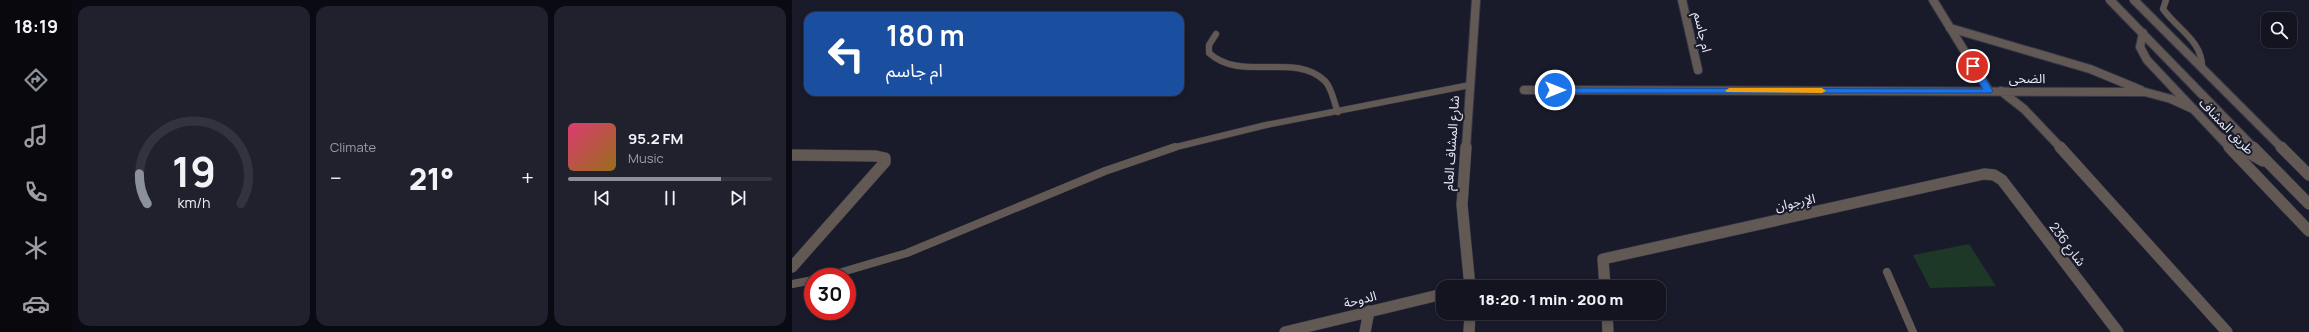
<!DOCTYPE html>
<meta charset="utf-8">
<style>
body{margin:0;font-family:Manrope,"Noto Sans Arabic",sans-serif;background:#20212d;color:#f1f3f6;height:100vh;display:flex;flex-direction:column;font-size:15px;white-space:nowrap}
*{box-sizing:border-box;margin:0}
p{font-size:13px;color:#9d9ea5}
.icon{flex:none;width:22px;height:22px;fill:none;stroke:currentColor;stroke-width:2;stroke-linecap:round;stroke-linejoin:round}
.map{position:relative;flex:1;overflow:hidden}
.details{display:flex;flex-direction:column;gap:6px;padding:6px;background:#0a0b12;width:720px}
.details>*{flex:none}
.hud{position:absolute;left:12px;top:12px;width:380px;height:84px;border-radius:12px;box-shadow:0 2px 6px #0003,0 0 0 1px #32333e;background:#1a4fa0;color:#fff;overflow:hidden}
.controls{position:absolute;left:1469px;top:12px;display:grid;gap:8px}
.controls a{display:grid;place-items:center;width:36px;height:36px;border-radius:8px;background:#131420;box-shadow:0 2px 6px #0003,0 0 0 1px #32333e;font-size:20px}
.speed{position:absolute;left:12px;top:268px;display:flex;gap:8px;font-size:20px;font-weight:700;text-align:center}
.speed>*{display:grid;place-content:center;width:52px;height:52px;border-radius:50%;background:#131420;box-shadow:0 2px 6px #0003,0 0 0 1px #32333e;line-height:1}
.speed .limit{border:6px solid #d22;background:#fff;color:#111}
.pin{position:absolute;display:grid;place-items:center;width:34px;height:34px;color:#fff;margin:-17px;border:2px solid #fff;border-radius:50%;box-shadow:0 1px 4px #0007}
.me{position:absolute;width:44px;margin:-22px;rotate:90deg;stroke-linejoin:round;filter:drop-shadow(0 0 3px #0008)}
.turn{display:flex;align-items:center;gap:14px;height:84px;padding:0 16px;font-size:18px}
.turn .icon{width:52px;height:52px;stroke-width:2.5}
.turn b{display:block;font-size:28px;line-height:34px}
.big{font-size:30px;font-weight:800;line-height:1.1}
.details .tile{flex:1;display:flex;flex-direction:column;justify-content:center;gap:6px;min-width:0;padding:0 14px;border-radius:12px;background:#20212d}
.details .dial{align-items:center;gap:0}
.dial svg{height:104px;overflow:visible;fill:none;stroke:#32333e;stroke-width:7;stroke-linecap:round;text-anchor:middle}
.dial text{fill:#f1f3f6;stroke:none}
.song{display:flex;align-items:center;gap:12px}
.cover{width:48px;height:48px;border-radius:6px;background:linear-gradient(135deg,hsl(340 70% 55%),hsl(40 70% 35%))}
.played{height:4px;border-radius:2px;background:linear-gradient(90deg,#8c9099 75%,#32333e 75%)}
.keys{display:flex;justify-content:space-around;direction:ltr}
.heat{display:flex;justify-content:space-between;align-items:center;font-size:22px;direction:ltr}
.details .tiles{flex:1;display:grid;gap:6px;grid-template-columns:repeat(3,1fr)}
.trip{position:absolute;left:644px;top:280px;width:230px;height:40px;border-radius:12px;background:#131420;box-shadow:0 2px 6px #0003,0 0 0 1px #32333e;font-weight:800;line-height:40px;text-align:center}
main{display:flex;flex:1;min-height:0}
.tabs{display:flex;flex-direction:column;width:72px;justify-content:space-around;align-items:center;background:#08080d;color:#9d9ea5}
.tabs .icon{width:28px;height:28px}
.tabs .current{color:#8c9099}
.tabs b{font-size:18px;color:#f1f3f6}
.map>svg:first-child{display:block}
.green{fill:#1d3826}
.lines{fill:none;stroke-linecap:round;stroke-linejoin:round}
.service-far1-casing{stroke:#363847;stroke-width:7}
.service-casing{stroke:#363847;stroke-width:8}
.minor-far1-casing{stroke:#363847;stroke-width:10}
.minor-casing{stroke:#363847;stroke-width:12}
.tertiary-far1-casing{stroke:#363847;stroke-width:10}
.tertiary-casing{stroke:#363847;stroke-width:12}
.service-far1{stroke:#625955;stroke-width:6}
.service{stroke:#625955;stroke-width:8}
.minor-far1{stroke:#625955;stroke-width:8}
.minor{stroke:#625955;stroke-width:11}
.tertiary-far1{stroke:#625955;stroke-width:8}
.tertiary{stroke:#625955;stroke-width:11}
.route{fill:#1a73e8;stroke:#114b97}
.slow{fill:#f59e0b}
.labels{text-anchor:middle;stroke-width:4;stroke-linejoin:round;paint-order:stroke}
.street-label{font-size:13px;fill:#e7e9f4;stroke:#191b2b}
</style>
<main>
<nav class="tabs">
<b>18:19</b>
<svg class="icon current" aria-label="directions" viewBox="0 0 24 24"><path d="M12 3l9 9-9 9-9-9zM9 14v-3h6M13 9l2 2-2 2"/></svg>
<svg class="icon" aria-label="music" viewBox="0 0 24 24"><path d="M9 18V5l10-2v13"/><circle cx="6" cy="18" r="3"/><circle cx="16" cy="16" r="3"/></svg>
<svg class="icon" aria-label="phone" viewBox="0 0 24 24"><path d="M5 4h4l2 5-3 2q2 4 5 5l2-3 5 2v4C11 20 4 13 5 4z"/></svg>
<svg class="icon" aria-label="climate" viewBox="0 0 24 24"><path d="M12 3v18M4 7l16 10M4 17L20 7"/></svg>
<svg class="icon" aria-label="car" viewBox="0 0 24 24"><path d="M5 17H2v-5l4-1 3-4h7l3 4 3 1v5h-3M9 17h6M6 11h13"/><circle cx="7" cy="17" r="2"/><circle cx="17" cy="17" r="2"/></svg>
</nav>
<section class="details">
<div class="tiles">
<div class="tile dial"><svg viewBox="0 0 100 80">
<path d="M14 69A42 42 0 1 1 86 69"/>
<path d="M14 69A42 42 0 0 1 8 46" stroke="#8c9099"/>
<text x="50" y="56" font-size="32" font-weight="700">19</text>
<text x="50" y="72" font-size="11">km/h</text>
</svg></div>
<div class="tile"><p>Climate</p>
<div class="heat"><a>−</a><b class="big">21°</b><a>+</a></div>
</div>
<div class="tile">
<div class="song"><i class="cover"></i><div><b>95.2 FM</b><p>Music</p></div></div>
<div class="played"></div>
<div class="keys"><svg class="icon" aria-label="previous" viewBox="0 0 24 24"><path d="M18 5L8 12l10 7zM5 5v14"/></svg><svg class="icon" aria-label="pause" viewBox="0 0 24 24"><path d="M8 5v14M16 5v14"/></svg><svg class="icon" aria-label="next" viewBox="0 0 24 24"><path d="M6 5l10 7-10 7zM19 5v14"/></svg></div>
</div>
</div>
</section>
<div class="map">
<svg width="1517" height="332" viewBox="0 0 1517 332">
<rect width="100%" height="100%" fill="#191b2b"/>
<path class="green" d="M1177 244 1204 286 1138 288 1121 255Z"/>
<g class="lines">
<defs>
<path id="service-far1" d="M1374 0 1371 9C1385 29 1411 41 1410 68
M424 34 417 45V53C450 83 502 51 533 81 540 88 542 103 546 112
M380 148 474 125 678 85"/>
<path id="service" d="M1095 272 1121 332
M33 277 115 253 313 171 383 147
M0 284 21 280"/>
<path id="minor-far1" d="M890 0 906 70
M1141 0 1197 91
M1158 28 1298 69 1349 90
M1351 33 1348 47 1355 60 1438 148
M732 90 1353 92 1379 99 1401 109
M1209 91 1232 109 1269 148"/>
<path id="minor" d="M1268 147 1435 332
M1437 147 1517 231
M0 155 84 156 93 158V162L0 267
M813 287 811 259 1192 174 1202 175 1210 180 1326 332
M815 313 816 332
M493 332 651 294
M573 332 577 311"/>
<path id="tertiary-far1" d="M1318 0 1462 148
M1342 0 1490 148
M1427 136 1447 148
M674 148 684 0"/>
<path id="tertiary" d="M674 147 670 205 678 287
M1446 147 1471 161
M1461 147 1517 204
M1489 147 1517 175
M677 332 678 313"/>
</defs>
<use href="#service-far1" class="service-far1-casing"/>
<use href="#service" class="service-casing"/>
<use href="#minor-far1" class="minor-far1-casing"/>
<use href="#minor" class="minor-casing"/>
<use href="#tertiary-far1" class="tertiary-far1-casing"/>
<use href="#tertiary" class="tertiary-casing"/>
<use href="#service-far1" class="service-far1"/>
<use href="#service" class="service"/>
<use href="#minor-far1" class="minor-far1"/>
<use href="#minor" class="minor"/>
<use href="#tertiary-far1" class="tertiary-far1"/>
<use href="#tertiary" class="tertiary"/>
</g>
<path class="route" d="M1178 64H1184L1201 91 1199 93H763L759 90 763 88 1191 89 1177 66Z"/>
<path class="slow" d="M937 88H1030L1034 91 1030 93 935 92 933 91Z"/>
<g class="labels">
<g class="street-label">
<text transform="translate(911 32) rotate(77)" y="5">ام جاسم</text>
<text x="1235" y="83">الضحى</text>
<text transform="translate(1435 126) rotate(46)" y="5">طريق المشاف</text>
<text transform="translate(659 143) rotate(-86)" y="5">شارع المشاف العام</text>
<text transform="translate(1003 202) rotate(-12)" y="5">الإرجوان</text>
<text transform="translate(1276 244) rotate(53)" y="5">شارع 236</text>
<text transform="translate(568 299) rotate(-14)" y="5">الدوحة</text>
</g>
</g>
</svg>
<div class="controls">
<a><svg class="icon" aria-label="search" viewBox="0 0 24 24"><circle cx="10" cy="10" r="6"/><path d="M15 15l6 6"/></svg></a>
</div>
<div class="speed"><div class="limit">30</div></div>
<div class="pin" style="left:1181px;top:66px;background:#d93025"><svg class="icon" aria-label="arrive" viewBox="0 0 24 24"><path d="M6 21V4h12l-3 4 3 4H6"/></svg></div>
<svg class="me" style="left:763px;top:90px" viewBox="-20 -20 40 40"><circle r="17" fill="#1a73e8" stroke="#fff" stroke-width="3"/><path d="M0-11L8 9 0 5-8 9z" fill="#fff"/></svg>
<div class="trip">18:20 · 1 min · 200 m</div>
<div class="hud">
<div class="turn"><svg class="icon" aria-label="left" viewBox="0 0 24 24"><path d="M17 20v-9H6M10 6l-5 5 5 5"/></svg><div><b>180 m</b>ام جاسم</div></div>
</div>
</div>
</main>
